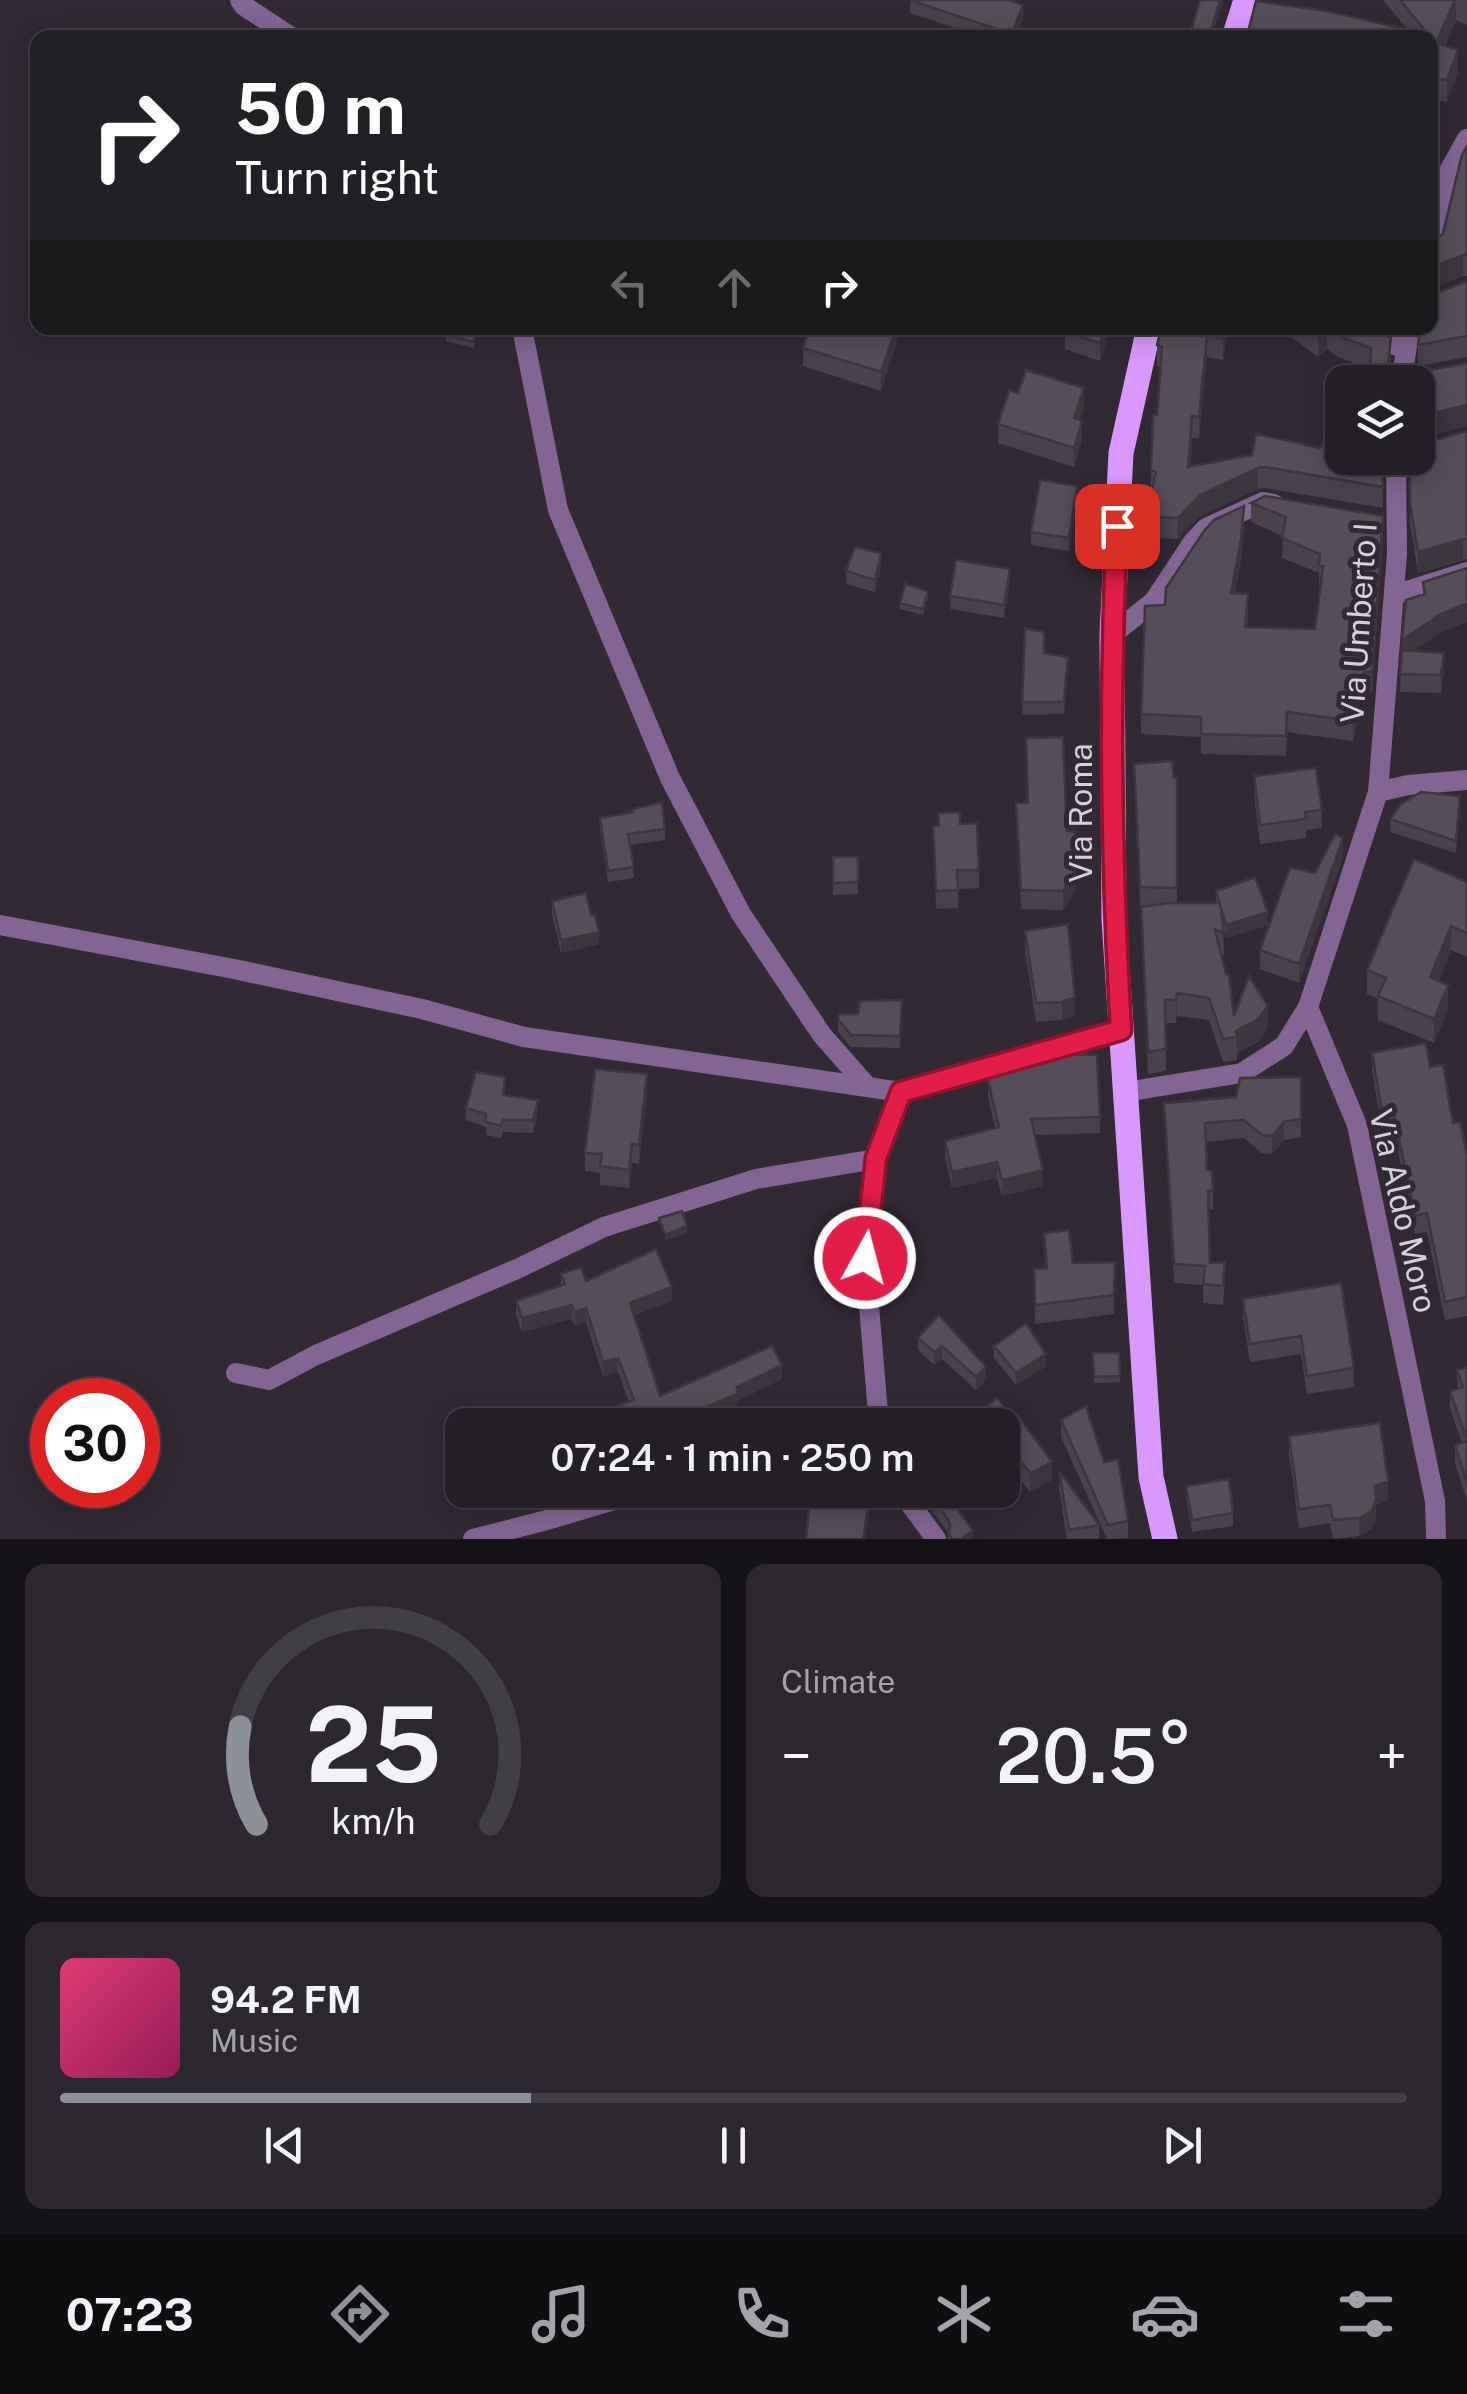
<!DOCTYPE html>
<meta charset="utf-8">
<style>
body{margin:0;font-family:"Public Sans",sans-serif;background:#2d2830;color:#f1f3f6;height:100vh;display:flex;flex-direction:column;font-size:38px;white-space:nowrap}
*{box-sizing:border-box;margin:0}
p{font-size:32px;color:#a3a3a8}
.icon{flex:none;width:55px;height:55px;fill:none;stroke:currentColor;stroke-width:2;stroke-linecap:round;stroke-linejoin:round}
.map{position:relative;height:1539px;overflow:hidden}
.sheet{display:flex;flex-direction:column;gap:25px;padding:25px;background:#141216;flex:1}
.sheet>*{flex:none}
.banner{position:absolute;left:30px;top:30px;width:1408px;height:305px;border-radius:20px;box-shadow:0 5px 25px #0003,0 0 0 2px #423e45;background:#202124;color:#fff;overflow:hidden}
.tools{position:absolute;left:1325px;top:365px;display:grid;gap:20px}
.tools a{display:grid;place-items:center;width:110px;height:110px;border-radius:20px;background:#252028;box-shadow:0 5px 25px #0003,0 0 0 2px #423e45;font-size:50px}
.speed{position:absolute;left:30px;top:1378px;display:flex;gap:20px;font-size:50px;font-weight:700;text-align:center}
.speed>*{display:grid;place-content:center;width:130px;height:130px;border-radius:50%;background:#252028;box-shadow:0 5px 25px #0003,0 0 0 2px #423e45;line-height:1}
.speed .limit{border:15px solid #d22;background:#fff;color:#111}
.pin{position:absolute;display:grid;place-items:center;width:85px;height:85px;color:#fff;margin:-42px;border-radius:20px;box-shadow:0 5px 15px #0006}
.me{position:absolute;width:110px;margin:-55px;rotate:7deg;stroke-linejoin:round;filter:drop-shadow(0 0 8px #0008)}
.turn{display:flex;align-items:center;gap:35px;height:210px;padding:0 40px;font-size:45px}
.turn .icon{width:130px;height:130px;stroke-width:2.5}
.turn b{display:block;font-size:70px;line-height:85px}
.lanes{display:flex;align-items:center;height:95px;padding:0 40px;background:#0003;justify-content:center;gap:50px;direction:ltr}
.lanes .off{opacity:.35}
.big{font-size:75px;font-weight:600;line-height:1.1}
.sheet .tile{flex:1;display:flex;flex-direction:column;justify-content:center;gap:15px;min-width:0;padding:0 35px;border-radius:20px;background:#2d2830}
.sheet .dial{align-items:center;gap:0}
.dial svg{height:260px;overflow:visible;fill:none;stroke:#423e45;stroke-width:7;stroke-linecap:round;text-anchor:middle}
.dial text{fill:#f1f3f6;stroke:none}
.song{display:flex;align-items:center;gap:30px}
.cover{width:120px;height:120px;border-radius:15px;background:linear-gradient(135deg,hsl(340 70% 55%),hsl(330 70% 35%))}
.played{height:10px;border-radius:5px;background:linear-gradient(90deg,#8c9099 35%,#423e45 35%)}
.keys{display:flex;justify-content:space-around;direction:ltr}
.heat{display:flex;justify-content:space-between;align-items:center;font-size:55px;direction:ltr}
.sheet .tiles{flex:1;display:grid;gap:25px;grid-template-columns:1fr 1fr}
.tile:last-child{grid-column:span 2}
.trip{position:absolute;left:445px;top:1408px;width:575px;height:100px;border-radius:20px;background:#252028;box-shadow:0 5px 25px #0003,0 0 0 2px #423e45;font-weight:600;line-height:100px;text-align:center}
.menu{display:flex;height:160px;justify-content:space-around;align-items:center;background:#0f0d10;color:#a3a3a8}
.menu .icon{width:70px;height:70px}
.menu .current{color:#8c9099}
.menu b{font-size:45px;color:#f1f3f6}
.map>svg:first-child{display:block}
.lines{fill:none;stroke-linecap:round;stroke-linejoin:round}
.street{stroke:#836494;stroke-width:20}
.primary{stroke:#da97fc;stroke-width:25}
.wall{fill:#49424d}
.shaded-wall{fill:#3c363e}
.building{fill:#554d59;stroke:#3c363e;stroke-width:2.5}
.route-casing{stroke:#92132f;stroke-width:25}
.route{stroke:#e11d48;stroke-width:18}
.labels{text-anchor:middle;stroke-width:10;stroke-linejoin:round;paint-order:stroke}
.street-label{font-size:32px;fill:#d5d1d8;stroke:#312a35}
</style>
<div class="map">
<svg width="1467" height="1539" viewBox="0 0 1467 1539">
<rect width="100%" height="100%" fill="#312a35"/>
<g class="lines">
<path class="street" d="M240 0 244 6 293 38
M1430 250 1449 171 1467 139
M522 328 558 510 670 778 741 914 822 1035 866 1085
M1346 328 1406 349
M1401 382 1410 328
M1396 458 1397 554 1378 792 1308 1007 1357 1125 1435 1501 1436 1539
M1394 595 1467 572
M1112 635 1154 601 1193 542 1206 528 1263 502 1274 504
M1378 792 1408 785 1467 780
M0 925 234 969 422 1009 524 1037 901 1092 1121 1029
M1125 1092 1242 1073 1284 1046 1308 1007
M236 1373 269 1380 316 1355 517 1269 604 1227 756 1179 876 1159
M879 1425 865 1258 876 1159 901 1092
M900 1490 936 1539
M473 1539 547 1520 648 1490"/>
<path class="primary" d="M1234 38 1246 0
M1149 328 1121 453 1112 635 1114 920 1151 1477 1165 1539"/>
</g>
<path class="wall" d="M910 0 1023 17 1016 38H985L910 13Z
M1383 0H1467V25L1456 20 1445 46 1458 72 1447 102 1437 100 1430 185V38H1247L1256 1 1407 29Z
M1467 146V276H1463L1430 289V242H1435L1443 233Z
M1467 281V357L1418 366V345L1435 294Z
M400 328H434L431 337Z
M447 328H476L474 348 446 341Z
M901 328 881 391 803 366V348Z
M1111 328 1100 361 1065 349V332Z
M1228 328 1223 360 1207 357 1199 438H1192L1190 467 1320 448 1382 458 1383 508 1265 488 1258 489 1200 516 1178 539 1150 538 1151 470 1161 367 1157 366V345Z
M1279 328H1363L1391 358 1390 368 1398 374H1410L1467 363V426L1418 438 1370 369 1338 357 1327 349 1318 357Z
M1018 393 1084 407 1080 420 1082 440 1074 467 998 443V424Z
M1467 431V559L1418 573 1410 524V458L1422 444Z
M1077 499 1069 551 1031 545V532Z
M1251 503 1383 536 1372 692 1364 691 1353 741 1287 732 1286 756 1201 754V737L1141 734V714L1165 605 1244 526 1241 560 1235 593 1248 614 1247 627 1315 629 1321 585H1319V573L1282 558 1283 536 1251 522Z
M881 566 875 592 846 584V571Z
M1467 568V622L1439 633 1413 651 1444 672 1441 693 1400 692 1402 650 1423 594V582Z
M1010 581 1004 618 950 609V596Z
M928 597 923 615 900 609V603Z
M1025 628 1044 653 1068 669 1064 714 1022 715Z
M1134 764 1177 778V903H1216V891L1268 925 1226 938 1223 925 1224 955H1221L1234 1016 1268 1028 1258 1042 1237 1053V1060L1223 1062 1209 1020 1177 1016 1176 1023H1165L1166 1071 1148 1074Z
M1254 776 1322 810V828L1306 830V838L1260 844 1254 795Z
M1016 803 1067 831 1076 889 1063 910 1021 909Z
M1460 808 1456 853 1390 832V819Z
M938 813 960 824 979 870V888L958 889V908L936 909 933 826H938Z
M600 818 665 829V840L630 845 634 878 608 882 600 829Z
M833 857H858V894L833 895Z
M1343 857 1299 983 1260 969V950L1315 873Z
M1467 882V957L1451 950 1439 981 1448 1009 1434 1043 1378 1020V999L1367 994V970Z
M552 901 591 915 599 944 561 953 552 913Z
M1025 931 1075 1016 1062 1020 1036 1022 1025 950Z
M902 1000 900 1048 851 1047 838 1032V1014H858Z
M1372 1053 1430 1067 1467 1156V1316L1445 1320 1427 1232 1415 1234 1393 1128 1382 1130 1372 1071Z
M1301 1077V1137L1284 1140 1272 1154 1262 1153 1244 1138 1206 1142 1207 1170 1213 1191V1209L1209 1210 1210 1263 1225 1280 1223 1305 1203 1303V1285L1174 1283 1164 1103 1236 1097Z
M988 1081 1100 1117V1133L1035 1135 1043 1186 1002 1196 997 1178 952 1188 945 1157V1141L995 1128 988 1097Z
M505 1090V1095L538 1112 533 1133 503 1132 501 1138 486 1135V1127L466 1120V1108Z
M647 1093 639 1164 632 1163 629 1188 600 1185V1173L585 1171V1153Z
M1044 1233 1073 1263 1115 1262 1114 1314 1035 1324 1034 1269 1045 1268Z
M561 1274 672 1301 634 1315 660 1396 782 1379 737 1401V1408L698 1425H615L613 1421V1407L629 1402 618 1372 603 1376 586 1322 575 1326 572 1319 522 1332 516 1315V1301L561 1285Z
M1243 1299 1354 1368V1387L1307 1394 1301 1354 1250 1362 1243 1318Z
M939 1315 986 1380 976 1390 942 1359 934 1365 918 1350V1338Z
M994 1346 1046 1366 1016 1385 994 1358Z
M1093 1353H1119L1120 1382 1094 1383Z
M1467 1367V1501L1455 1463V1445L1462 1443 1450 1409V1391L1458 1389 1457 1370Z
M997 1398 1052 1480 1030 1492 1013 1470 1002 1477V1425Z
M1061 1420 1128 1521V1538L1107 1539 1061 1437Z
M1289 1436 1388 1500 1376 1505V1517L1372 1529 1359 1536 1333 1539 1330 1523 1299 1528 1289 1454Z
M1059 1471 1099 1525V1539H1067L1059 1490Z
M1186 1486 1233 1513V1526L1192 1532 1186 1498Z
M930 1496 973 1539H948V1532L930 1508Z"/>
<path class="shaded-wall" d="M1220 0H1223L1212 38H1209Z
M1456 0V20L1436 64V43Z
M1023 5V17L1016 38H1012Z
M1458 50V72L1447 102V80Z
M1437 79V100L1430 185V164Z
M1463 255V276L1430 289V268Z
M896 328H901V330L881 391V372Z
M1105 328H1111L1100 361V343Z
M1225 328H1228L1223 360V339Z
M1327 328V349L1318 357V336Z
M1207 336V357L1199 438V417Z
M1084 388V407L1074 437V418Z
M1467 405V426L1418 438V417Z
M1192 416V438L1188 488V467Z
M1082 421V440L1074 467V448Z
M1258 468V489L1200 516 1178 539V518L1200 495Z
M1077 486V499L1069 551V538Z
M1244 506 1241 560 1231 613V593Z
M1383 516V536L1372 692V672Z
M1463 538V559L1418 573V552Z
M881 553V566L875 592V580Z
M1010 569V581L1004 618V605Z
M1467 603V622L1439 633 1402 659V640L1439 615Z
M1444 653V672L1441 693V675Z
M1364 672V691L1353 741V721Z
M1343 838V857L1299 983V964Z
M1076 870V889L1063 910V891Z
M1268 912V925L1226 938V925Z
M1451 926V950L1430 1002V977Z
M599 932V944L561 953V940Z
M1448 985V1009L1434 1043V1019Z
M1177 993V1016L1176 1023V1000Z
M1075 997V1016L1062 1020V1002Z
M1268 1006V1028L1258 1042 1237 1053 1236 1031Z
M647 1074V1093L639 1164V1145Z
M538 1100V1112L533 1133V1120Z
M1284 1122V1140L1272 1154V1136Z
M632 1144V1163L629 1188V1170Z
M997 1162V1178L952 1188V1172Z
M1043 1170V1186L1002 1196V1180Z
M687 1226V1233L665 1241V1235Z
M672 1287V1301L630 1317V1303Z
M572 1305V1319L522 1332V1318Z
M586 1308V1322L575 1326V1312Z
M942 1346V1359L934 1365V1352Z
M1046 1354V1366L1016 1385V1373Z
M618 1358V1372L603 1376V1362Z
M782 1365V1379L737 1401V1387Z
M986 1367V1380L976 1390V1377Z
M737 1394V1408L698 1425H665Z
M1013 1451V1470L1002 1477V1458Z
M1052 1462V1480L1030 1492V1473Z
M1388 1481V1500L1376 1505V1517L1372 1529 1359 1536V1518L1375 1486Z
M869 1502V1514L865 1539H863Z
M973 1530V1539H961Z"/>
<path class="building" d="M910 0H1009L1023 5 1012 34Z
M1200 0H1220L1209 38 1190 34Z
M1400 0H1455L1436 43 1458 50 1447 80 1437 79 1430 164V38H1251L1247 36 1256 1 1326 11 1428 34Z
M1467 146V255H1463L1430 268V242H1435L1443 233 1462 155Z
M1467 281V336L1418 345 1420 328H1430V294H1435Z
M447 328H475L474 342 446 335Z
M809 328H896L881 372 803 348Z
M1067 328H1105L1100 343 1065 332Z
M1161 328H1225L1223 339 1207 336 1199 417 1192 416 1188 467 1252 455 1256 434 1320 448 1325 436 1342 438V458H1382L1383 487 1265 467 1258 468 1200 495 1178 518 1150 517V499L1156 472 1151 470 1153 415H1157L1162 347 1157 345Z
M1307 328H1363L1391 337 1388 365 1392 371 1398 374H1410L1467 363V405L1418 417V382H1369L1371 348 1338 336 1327 328 1318 336Z
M1026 370 1084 388 1074 418 1082 421 1074 448 998 424 1009 390 1018 393Z
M1467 431V538L1418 552 1410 503V458H1418V443L1422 444Z
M1040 480 1077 486 1069 538 1031 532Z
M1265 496 1383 516 1372 672H1364L1353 721 1287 712 1286 736 1201 734V717L1141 714 1145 606 1165 605 1166 588 1204 531 1214 520 1244 506 1241 540 1231 593 1248 594 1245 627 1315 629 1323 566 1319 565 1320 554 1282 538 1286 517 1251 503Z
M855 547 881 553 875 580 846 571Z
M956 560 1010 569 1004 605 950 596Z
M1467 568V603L1439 615 1402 640 1406 600 1425 594 1423 582Z
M905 584 928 591 923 609 900 603Z
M1025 628 1044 632V653L1068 657 1064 702H1022Z
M1402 650 1444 653 1441 675 1400 674Z
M1063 737 1067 831 1076 832V870L1063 891 1021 890 1016 803H1028L1026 738Z
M1172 761 1174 778H1177V888L1140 887 1134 764Z
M1316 768 1322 810 1305 812 1306 819 1260 825 1254 776Z
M1421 792 1460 796 1456 841 1390 819 1400 805Z
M662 802 665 829 628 834 634 867 608 871 600 818 633 812V809Z
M960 812V824L977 823 979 870H957L958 890 936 891 933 826H939L938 813Z
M1335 834 1343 838 1299 964 1260 950 1290 867 1315 873Z
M833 857H858V882L833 883Z
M1414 859 1467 882V933L1451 926 1430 977 1448 985 1434 1019 1378 996 1386 978 1367 970Z
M1255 877 1268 912 1226 925 1216 891Z
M586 893 591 915 595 914 599 932 561 940 552 901Z
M1169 903H1220L1224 933 1215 930 1226 974 1229 975 1234 1016 1249 976 1268 1006 1258 1019 1236 1031 1237 1037 1223 1039 1209 998 1177 993 1176 1000H1165L1166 1049 1148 1052 1141 907Z
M1068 924 1075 997 1062 1002 1036 1003 1025 931Z
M902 1000 900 1036 851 1035 838 1019V1014H858L860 1001Z
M1426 1043 1430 1067 1443 1065 1453 1123 1460 1122 1467 1156V1297L1445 1302 1427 1213 1415 1216 1393 1109 1382 1111 1372 1053Z
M1065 1054 1097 1055 1100 1117 1031 1119 1043 1170 1002 1180 997 1162 952 1172 945 1141 999 1127 988 1081 992 1071 1049 1055 1056 1059Z
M595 1069 647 1074 639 1145 632 1144 629 1170 600 1166 602 1154 585 1153Z
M476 1072 505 1077 503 1095 538 1100 533 1120H503L501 1126 486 1122V1114L466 1108Z
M1301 1077V1119L1284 1122 1272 1136 1262 1135 1244 1120 1205 1123 1207 1170 1212 1171 1213 1191H1208L1210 1263 1225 1262 1223 1286 1203 1284 1205 1266 1174 1264 1164 1103 1236 1097 1240 1078Z
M682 1211 687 1226 665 1235 659 1218Z
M1069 1230 1073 1263 1115 1262 1114 1295 1035 1305 1034 1269 1047 1268 1044 1233Z
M656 1249 672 1287 630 1303 660 1396 772 1346 782 1365 737 1387V1394L665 1425H624L613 1407 634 1400 618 1358 603 1362 586 1308 575 1312 572 1305 522 1318 516 1301 565 1284 561 1274 581 1267 586 1281Z
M1341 1283 1354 1368 1307 1376 1301 1336 1250 1344 1243 1299Z
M939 1315 986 1367 976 1377 942 1346 934 1352 918 1338Z
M1026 1323 1046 1354 1016 1373 994 1346Z
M1093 1353H1119L1120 1376 1094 1377Z
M1467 1367V1440L1450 1391 1463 1387 1457 1370Z
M997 1398 1016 1420 1019 1417 1052 1462 1030 1473 1013 1451 1002 1458V1425H962Z
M1086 1406 1104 1462 1118 1459 1128 1521 1108 1525 1061 1420Z
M607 1412 608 1425H572Z
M1380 1423 1388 1481 1375 1486 1376 1498 1372 1511 1359 1518 1333 1520 1330 1505 1299 1509 1289 1436Z
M1467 1441V1483L1455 1445Z
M1059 1471 1099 1525 1069 1530Z
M1229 1479 1233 1513 1192 1520 1186 1486Z
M936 1490H943L973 1530 961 1539H952L948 1533 950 1526 948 1519 930 1496Z
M810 1496 869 1502 863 1539H806Z"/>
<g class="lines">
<defs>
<path id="route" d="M865 1258 876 1158 901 1092 1121 1030C1111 862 1109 693 1117 526"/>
</defs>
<use href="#route" class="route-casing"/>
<use href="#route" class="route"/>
</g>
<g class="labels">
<g class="street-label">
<text transform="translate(1359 623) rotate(-86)" y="11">Via Umberto I</text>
<text transform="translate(1081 813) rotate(-90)" y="11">Via Roma</text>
<text transform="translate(1403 1211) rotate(77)" y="11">Via Aldo Moro</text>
</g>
</g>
</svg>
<div class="tools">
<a><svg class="icon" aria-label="layers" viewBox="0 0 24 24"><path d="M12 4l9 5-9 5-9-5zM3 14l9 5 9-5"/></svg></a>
</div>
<div class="speed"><div class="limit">30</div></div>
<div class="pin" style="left:1117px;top:526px;background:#d93025"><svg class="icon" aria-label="arrive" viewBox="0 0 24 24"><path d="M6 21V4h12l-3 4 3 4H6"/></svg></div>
<svg class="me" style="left:865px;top:1258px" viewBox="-20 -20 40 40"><circle r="17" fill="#e11d48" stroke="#fff" stroke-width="3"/><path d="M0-11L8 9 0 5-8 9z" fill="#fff"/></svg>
<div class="trip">07:24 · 1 min · 250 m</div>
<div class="banner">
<div class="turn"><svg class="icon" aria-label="right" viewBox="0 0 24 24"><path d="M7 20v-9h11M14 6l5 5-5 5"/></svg><div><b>50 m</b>Turn right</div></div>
<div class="lanes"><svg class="icon off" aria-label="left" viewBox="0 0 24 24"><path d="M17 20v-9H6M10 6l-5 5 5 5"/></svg><svg class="icon off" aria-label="ahead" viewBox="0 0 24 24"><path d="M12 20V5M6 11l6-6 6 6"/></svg><svg class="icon" aria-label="right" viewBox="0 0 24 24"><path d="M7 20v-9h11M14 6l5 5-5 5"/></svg></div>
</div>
</div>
<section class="sheet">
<div class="tiles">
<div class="tile dial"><svg viewBox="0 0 100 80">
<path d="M14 69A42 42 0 1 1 86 69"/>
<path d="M14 69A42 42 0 0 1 9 39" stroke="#8c9099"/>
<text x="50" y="56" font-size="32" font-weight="700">25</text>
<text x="50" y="72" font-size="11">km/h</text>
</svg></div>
<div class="tile"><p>Climate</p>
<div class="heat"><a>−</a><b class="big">20.5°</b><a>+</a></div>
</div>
<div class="tile">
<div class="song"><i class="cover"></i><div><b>94.2 FM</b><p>Music</p></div></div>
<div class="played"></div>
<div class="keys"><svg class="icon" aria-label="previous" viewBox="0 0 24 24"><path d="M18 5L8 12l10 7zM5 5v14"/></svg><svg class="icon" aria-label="pause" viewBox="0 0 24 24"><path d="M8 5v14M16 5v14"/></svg><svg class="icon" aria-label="next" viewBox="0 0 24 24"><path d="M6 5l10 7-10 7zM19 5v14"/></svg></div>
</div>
</div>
</section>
<nav class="menu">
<b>07:23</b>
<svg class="icon current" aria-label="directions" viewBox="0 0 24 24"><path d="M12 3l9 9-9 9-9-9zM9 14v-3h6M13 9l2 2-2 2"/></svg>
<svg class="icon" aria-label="music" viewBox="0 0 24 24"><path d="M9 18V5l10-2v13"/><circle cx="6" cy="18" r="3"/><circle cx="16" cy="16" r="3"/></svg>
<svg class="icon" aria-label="phone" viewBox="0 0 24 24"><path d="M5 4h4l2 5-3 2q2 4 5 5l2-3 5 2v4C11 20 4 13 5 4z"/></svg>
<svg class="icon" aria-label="climate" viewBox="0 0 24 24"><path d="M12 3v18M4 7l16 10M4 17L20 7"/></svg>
<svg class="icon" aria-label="car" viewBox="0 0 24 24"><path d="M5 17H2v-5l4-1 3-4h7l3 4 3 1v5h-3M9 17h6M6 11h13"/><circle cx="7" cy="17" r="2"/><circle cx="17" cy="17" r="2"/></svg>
<svg class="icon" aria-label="filters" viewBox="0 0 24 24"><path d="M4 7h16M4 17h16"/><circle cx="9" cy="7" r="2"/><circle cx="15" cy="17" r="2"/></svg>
</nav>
